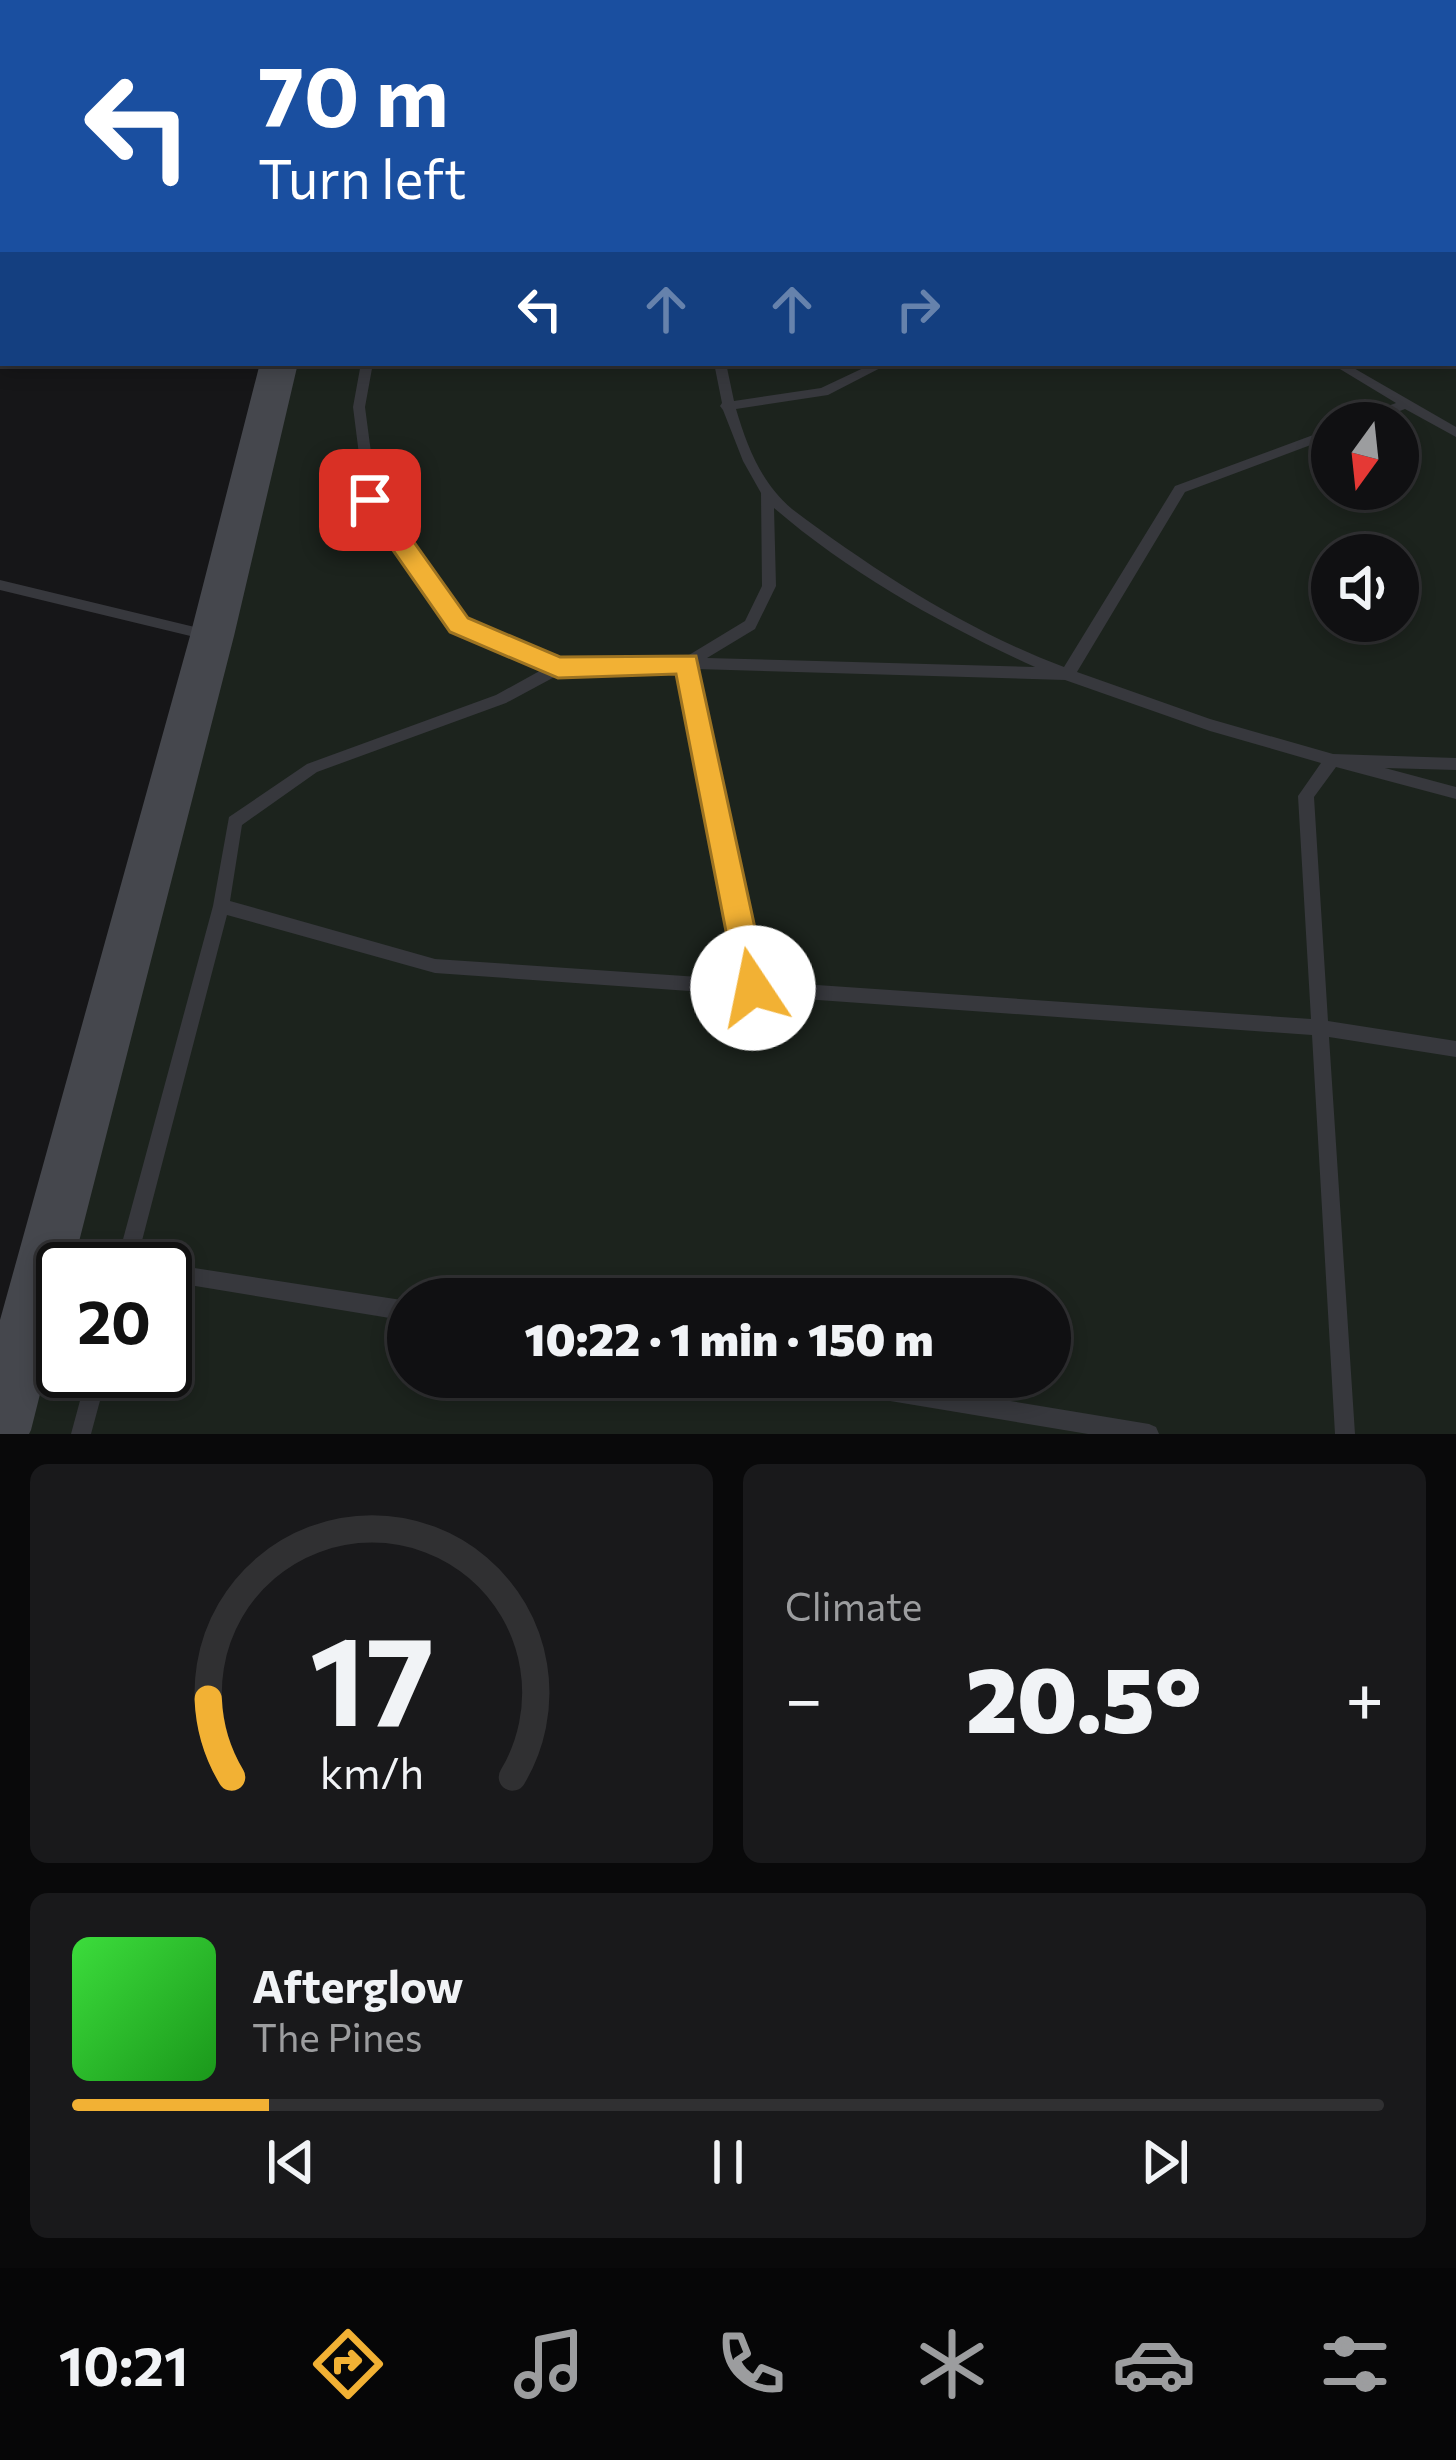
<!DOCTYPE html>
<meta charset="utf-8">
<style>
body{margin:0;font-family:Commissioner,sans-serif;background:#19191b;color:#f1f3f6;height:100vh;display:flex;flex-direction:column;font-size:45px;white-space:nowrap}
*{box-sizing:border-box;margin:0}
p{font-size:39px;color:#9c9d9f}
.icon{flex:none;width:66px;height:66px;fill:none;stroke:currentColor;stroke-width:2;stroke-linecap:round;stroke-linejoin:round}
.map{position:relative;height:1434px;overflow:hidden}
.side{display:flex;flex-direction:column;gap:30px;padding:30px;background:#09090a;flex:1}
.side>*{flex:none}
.top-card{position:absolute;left:0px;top:0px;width:1458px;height:366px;box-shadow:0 6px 18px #0003,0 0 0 3px #303032;background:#1a4fa0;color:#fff;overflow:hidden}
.needle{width:78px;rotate:195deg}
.tools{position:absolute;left:1311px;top:402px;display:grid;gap:24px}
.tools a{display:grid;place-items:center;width:108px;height:108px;border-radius:50%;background:#101012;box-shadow:0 6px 18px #0003,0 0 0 3px #303032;font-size:60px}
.speed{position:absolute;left:36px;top:1242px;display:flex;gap:24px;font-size:60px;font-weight:700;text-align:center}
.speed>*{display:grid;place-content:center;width:156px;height:156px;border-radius:50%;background:#101012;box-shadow:0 6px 18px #0003,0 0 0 3px #303032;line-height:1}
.speed .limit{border:6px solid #111;border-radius:18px;background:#fff;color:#111}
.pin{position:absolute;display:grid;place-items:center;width:102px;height:102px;color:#fff;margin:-51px;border-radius:24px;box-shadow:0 6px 18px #0006}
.me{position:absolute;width:132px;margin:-66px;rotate:349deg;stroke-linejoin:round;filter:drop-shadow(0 0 9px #0008)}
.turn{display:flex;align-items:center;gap:42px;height:252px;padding:0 60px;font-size:54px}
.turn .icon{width:156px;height:156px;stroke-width:2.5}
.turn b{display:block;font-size:84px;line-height:102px}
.lanes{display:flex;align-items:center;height:114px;padding:0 60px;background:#0003;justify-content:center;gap:60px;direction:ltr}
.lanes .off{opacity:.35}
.big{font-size:90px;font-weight:800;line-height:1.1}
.side .widget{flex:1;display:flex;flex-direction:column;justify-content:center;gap:18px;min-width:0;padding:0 42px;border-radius:18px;background:#19191b}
.side .dial{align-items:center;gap:0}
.dial svg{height:312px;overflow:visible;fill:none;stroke:#303032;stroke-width:7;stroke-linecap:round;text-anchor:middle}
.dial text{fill:#f1f3f6;stroke:none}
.song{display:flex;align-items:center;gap:36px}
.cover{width:144px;height:144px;border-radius:18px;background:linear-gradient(135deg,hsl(120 70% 55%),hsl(120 70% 35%))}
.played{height:12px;border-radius:6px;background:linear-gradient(90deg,#f2b134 15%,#303032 15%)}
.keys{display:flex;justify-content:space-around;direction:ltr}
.heat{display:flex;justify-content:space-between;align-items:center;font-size:66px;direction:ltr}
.side .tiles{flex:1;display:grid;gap:30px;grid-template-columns:1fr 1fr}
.widget:last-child{grid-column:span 2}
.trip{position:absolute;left:387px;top:1278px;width:684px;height:120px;border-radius:60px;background:#101012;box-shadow:0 6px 18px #0003,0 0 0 3px #303032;font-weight:800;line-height:120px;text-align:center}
.tab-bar{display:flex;height:192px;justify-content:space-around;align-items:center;background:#060607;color:#9c9d9f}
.tab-bar .icon{width:84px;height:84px}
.tab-bar .selected{color:#f2b134}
.tab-bar b{font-size:54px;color:#f1f3f6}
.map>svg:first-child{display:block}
.green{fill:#1c231d;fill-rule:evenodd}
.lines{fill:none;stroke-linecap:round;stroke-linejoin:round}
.service{fill:#37383d;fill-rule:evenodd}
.secondary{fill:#45474d;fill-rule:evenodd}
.route{fill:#f2b134;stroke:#9d7322;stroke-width:3}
</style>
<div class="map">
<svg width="1456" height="1434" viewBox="0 0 1456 1434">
<rect width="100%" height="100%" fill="#161618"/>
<path class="green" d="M0 0H1456V1434H0L279 363H1455V3H3L0 67ZM1332 423H1398V489H1332ZM1332 555H1398V621H1332ZM63 1269H165V1371H63ZM408 1299H1050V1377H408Z"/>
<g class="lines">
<path class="service" d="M399 0H410L407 3H396Z
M621 0H633L636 3H624Z
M810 0H831L836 3H805Z
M1090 0H1113L1107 3H1084Z
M1137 0H1147L1149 3H1139Z
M1450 0H1456V4Z
M1455 226H1456V232H1455Z
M1455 253H1456V261H1455Z
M361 363H373L365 407 377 498 464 621 559 662 684 658 745 621 762 586 761 493 743 461 723 410 720 406 722 403 714 363H726L734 401 821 388 874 363H890L828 395 736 409C747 446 761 483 792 509 876 572 966 630 1064 667L1175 486 1332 428V437L1185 492 1077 672 1210 719 1333 754 1456 758V770L1385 768 1456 787V799L1336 767 1314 797 1328 1021 1456 1041V1057L1329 1037 1355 1434H1335L1312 1035 435 973 227 915 138 1256 162 1263 408 1301V1321L165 1281V1269H115L213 906 229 817 307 764 496 695 545 668 454 629 365 502 353 407ZM774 508C852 575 943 625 1035 667L707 658 755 629 776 586ZM681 669 743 980 435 959 230 901 242 825 317 772 506 703 560 674ZM696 669 1065 680 1210 731 1321 763 1298 796 1311 1019 760 981Z
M1330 363H1345L1456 427V437L1405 409 1368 423H1350L1351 420 1396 403Z
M0 580 207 630 214 635 207 640 0 590Z
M88 1371H108L91 1434H71Z
M796 1377H866L1149 1424 1156 1427 1159 1434H1088L806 1387 799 1384Z"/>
<path class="secondary" d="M299 0H327V3H299Z
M260 363H298L234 636 72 1269H63V1303L31 1430 29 1434H0V1320L190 636Z"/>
</g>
<path class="route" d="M370 491 379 493 468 618 560 657 696 656 768 988 764 998 753 1002 742 998 737 988 676 674 558 678 450 632 358 500Z"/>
</svg>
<div class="tools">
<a><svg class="needle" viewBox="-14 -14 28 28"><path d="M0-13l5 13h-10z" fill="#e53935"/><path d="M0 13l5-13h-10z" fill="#9c9d9f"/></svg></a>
<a><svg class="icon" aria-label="sound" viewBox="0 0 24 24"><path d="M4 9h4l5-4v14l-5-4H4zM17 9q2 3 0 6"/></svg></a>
</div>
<div class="speed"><div class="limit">20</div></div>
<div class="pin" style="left:370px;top:500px;background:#d93025"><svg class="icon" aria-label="arrive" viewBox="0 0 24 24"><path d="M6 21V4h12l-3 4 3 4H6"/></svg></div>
<svg class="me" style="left:753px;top:988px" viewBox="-20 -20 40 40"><circle r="19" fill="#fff"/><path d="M0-13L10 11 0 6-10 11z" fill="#f2b134"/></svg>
<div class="trip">10:22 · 1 min · 150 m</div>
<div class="top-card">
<div class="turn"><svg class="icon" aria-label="left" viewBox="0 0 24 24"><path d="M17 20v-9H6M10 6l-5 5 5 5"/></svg><div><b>70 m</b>Turn left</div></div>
<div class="lanes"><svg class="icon" aria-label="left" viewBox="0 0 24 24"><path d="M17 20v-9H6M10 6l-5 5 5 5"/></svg><svg class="icon off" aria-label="ahead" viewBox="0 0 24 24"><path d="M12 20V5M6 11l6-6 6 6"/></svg><svg class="icon off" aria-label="ahead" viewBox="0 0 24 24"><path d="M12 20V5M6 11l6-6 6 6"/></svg><svg class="icon off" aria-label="right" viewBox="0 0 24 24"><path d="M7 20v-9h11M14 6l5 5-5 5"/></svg></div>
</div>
</div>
<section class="side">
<div class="tiles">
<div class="widget dial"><svg viewBox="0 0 100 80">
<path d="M14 69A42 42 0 1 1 86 69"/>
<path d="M14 69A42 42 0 0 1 8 49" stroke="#f2b134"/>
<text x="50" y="56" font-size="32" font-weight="700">17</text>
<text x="50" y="72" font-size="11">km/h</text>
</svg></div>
<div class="widget"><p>Climate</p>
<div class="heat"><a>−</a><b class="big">20.5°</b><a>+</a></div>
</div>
<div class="widget">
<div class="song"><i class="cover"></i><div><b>Afterglow</b><p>The Pines</p></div></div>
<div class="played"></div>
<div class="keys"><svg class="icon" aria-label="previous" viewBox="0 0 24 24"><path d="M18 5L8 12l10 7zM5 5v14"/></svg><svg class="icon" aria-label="pause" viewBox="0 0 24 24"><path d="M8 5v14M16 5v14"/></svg><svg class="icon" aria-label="next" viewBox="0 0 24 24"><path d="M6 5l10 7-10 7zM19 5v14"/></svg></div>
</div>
</div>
</section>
<nav class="tab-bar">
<b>10:21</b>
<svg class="icon selected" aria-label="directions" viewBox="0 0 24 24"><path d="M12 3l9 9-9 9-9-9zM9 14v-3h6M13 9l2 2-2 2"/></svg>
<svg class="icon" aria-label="music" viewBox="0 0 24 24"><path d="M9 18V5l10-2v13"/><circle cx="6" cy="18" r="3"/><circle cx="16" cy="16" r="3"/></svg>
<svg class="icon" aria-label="phone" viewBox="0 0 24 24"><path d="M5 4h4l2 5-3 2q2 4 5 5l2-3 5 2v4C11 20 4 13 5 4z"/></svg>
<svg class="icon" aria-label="climate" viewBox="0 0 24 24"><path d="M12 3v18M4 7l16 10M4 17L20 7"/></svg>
<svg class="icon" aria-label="car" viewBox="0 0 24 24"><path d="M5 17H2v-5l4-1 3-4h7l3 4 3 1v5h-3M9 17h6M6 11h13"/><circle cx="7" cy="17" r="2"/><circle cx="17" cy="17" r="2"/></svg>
<svg class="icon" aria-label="filters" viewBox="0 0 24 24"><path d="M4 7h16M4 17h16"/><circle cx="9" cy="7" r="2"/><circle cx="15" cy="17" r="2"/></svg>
</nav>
